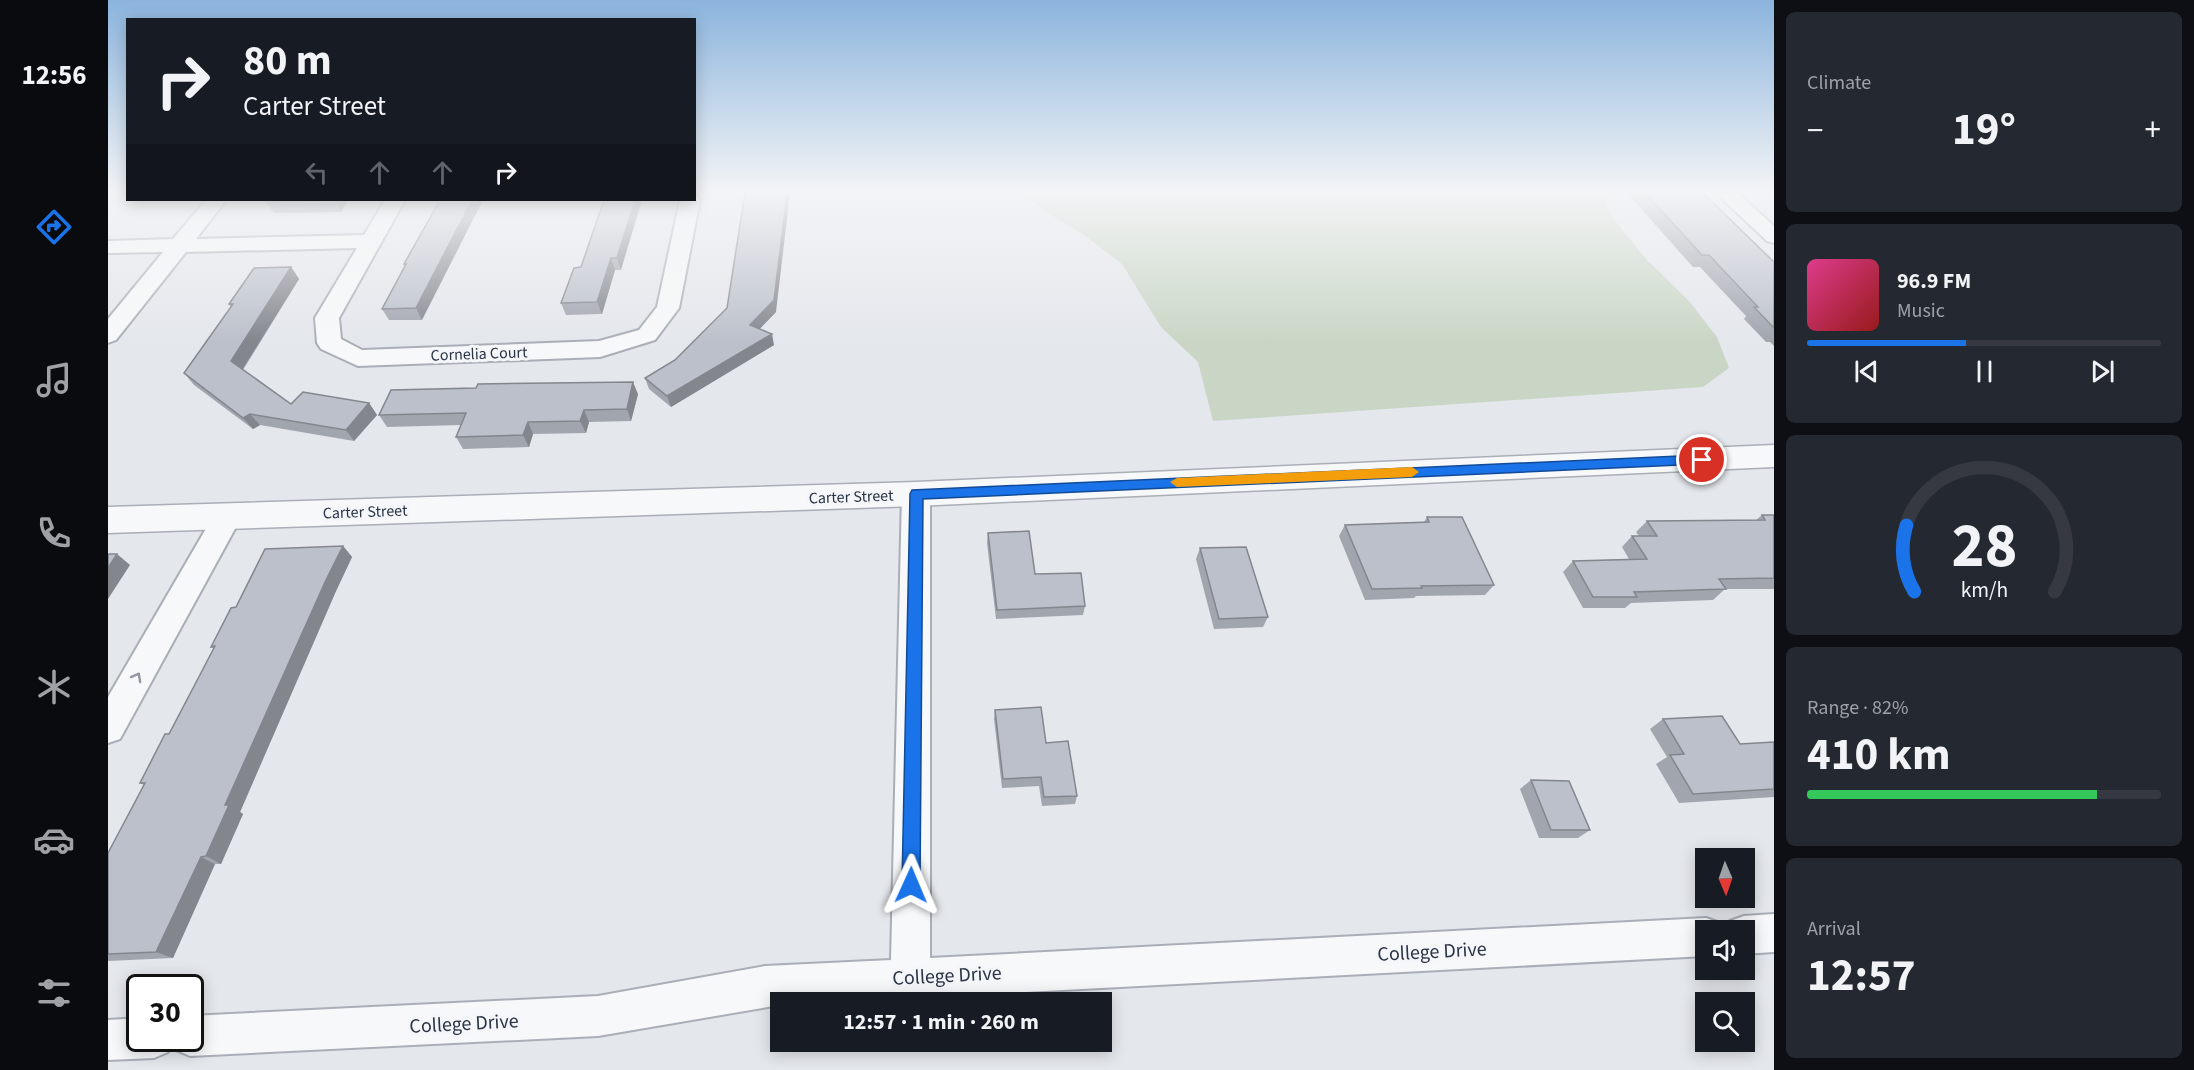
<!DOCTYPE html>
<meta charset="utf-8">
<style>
body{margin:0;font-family:"Source Sans 3",sans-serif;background:#242831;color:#f1f3f6;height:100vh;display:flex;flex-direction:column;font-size:22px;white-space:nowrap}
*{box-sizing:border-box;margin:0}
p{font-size:20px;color:#9ea1a6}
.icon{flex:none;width:33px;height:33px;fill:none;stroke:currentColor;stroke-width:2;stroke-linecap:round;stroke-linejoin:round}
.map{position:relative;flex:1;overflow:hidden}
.panel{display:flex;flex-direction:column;gap:12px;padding:12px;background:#0d0f14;width:420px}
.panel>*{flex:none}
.hud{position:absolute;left:18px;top:18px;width:570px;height:183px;border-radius:0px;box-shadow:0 3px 15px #0003;background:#171b24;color:#f1f3f6;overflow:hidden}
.needle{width:39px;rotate:178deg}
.tools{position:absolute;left:1587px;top:848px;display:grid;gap:12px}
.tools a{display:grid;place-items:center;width:60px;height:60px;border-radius:0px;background:#171b24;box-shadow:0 3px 15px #0003;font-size:30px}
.speed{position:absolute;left:18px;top:974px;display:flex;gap:12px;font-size:30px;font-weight:700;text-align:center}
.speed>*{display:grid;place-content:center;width:78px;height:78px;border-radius:50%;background:#171b24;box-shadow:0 3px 15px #0003;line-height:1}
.speed .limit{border:3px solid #111;border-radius:9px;background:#fff;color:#111}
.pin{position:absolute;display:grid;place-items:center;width:51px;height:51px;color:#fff;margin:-26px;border:3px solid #fff;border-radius:50%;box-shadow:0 2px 6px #0007}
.me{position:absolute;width:66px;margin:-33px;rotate:1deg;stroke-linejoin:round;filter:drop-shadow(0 0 4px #0008)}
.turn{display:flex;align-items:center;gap:21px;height:126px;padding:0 18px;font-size:27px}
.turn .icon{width:78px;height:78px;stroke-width:2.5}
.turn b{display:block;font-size:42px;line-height:51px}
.lanes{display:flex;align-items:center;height:57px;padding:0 18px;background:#0003;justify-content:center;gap:30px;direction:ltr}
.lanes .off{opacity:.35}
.big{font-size:45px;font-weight:700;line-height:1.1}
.panel .card{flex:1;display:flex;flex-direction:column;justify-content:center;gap:9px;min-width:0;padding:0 21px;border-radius:9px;background:#242831}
.panel .dial{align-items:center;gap:0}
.dial svg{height:156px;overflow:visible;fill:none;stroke:#363941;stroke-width:7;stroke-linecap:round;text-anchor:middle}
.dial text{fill:#f1f3f6;stroke:none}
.song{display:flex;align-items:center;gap:18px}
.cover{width:72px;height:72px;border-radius:9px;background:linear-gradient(135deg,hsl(330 70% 55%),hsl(0 70% 35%))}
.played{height:6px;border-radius:3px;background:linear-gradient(90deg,#1a73e8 45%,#363941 45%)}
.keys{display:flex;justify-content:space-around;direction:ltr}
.heat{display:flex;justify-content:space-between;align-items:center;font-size:33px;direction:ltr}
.charge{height:9px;border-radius:4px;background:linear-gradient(90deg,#34c759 82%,#363941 0)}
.trip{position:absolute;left:662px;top:992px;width:342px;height:60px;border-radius:0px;background:#171b24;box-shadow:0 3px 15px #0003;font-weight:700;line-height:60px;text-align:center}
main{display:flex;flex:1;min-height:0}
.tab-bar{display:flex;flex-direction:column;width:108px;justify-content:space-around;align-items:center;background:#090b0e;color:#9ea1a6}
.tab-bar .icon{width:42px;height:42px}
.tab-bar .current{color:#1a73e8}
.tab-bar b{font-size:27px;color:#f1f3f6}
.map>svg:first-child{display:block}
.green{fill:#c9d6c5}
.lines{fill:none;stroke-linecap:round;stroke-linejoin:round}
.minor-casing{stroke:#a9aeb7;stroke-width:4}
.tertiary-casing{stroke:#a9aeb7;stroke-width:3}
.minor{fill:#f7f8fa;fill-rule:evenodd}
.tertiary{fill:#f7f8fa;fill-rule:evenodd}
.wall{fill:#a1a5ae}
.shaded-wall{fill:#83868d}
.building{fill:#bbc0ca;stroke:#83868d;stroke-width:1.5}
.oneway{stroke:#9196a0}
.route{fill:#1a73e8;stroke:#114b97;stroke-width:1.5}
.slow{fill:#f59e0b}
.labels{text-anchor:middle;stroke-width:6;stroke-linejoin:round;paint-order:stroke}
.street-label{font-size:16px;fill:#2b3445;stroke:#f4f6f9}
.near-street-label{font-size:20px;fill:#2b3445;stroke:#f4f6f9}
</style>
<main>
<nav class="tab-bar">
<b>12:56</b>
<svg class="icon current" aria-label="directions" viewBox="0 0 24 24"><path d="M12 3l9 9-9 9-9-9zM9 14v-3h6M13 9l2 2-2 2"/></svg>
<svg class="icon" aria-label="music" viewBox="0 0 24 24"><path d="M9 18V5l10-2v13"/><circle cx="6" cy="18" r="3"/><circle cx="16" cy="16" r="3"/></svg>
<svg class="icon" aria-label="phone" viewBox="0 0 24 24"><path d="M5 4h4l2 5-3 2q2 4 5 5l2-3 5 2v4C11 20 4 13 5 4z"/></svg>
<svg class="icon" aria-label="climate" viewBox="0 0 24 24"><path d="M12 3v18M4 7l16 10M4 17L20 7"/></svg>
<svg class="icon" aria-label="car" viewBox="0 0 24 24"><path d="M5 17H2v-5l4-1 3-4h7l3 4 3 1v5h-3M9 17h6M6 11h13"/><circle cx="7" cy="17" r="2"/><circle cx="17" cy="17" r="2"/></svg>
<svg class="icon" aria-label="filters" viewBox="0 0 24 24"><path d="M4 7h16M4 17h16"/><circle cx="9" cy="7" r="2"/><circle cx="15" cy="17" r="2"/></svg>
</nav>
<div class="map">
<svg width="1666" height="1070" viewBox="0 0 1666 1070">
<rect width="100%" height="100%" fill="#e4e7ec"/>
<path class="green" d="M912 193H1493L1504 217 1538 259 1581 301 1609 337 1621 368 1595 387 1105 421 1090 362 1053 327 1014 264 976 235 941 214Z"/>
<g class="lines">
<defs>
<path id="minor" d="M1608 193H1629L1666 226V243L1659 241Z
M586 195 592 200 571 308 547 340 492 357 250 366 213 349 209 343 207 318 249 248 78 252 8 340 0 343V319L55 252 0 253V241L65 239 98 200H118L88 239 256 235 277 200H297L231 318 233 339 254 350 491 341 531 330 549 307 572 200H586Z
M808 484 818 487 822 494V958L1598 918 1612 923 1614 930H1598V956L728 1002H672V1005L490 1036 82 1056 68 1050 64 1043 60 1052 46 1058 0 1060V1020L32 1018V1038H82V1016L490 996 657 966 783 960 794 494 798 487Z
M120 505 130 508 134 516 12 739 0 743V697L110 508Z
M1666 914V952L1636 954V930H1619L1622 921 1636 916Z"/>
<path id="tertiary" d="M1666 445V467L808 506 0 533V507L808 482Z"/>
</defs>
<use href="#minor" class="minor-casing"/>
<use href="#tertiary" class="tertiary-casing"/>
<use href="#minor" class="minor"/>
<use href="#tertiary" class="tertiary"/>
</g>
<path class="wall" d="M1519 193H1595L1666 262V346L1662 342H1658L1636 319 1638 316 1592 267H1585Z
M160 200H240L233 212 166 213 158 202Z
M332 200 314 320H281L274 309 297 266 296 264Z
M496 200 513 270H507L494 314 458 315 453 303 473 267Z
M183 267 191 279 135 370 183 404 261 403 269 415 246 441 152 425 145 429 86 385 76 373 123 307 121 304Z
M668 312 651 329 666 345 563 407 541 389 537 378 567 360Z
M530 394 523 421 481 422 478 433 425 434 421 447 355 449 348 437 353 425 279 427 271 415Z
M1654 515H1666V589H1617L1605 600 1523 603 1517 608H1475L1455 572 1465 561 1521 559 1514 547 1524 536H1531L1528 532 1539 521 1648 520Z
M1319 517 1386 585 1377 595 1308 596 1306 598 1257 600 1231 536 1237 525 1316 522Z
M880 533 927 574 977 606 975 615 888 619 879 543Z
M235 546 244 557 228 591 132 812 135 814 113 864H107L65 958 0 961V853L36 785 32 783 61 734 106 649 103 647Z
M1092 548 1160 617 1155 627 1106 629 1088 559Z
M887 710 938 743 969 796 967 804 934 806 931 786 894 788 886 719Z
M1555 719 1632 744 1666 742V797L1571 803 1548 764 1559 757 1542 729Z
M1423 780 1482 830 1470 838H1431L1412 789Z"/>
<path class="shaded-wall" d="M679 193H682L668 312 644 337 642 325Z
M226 200H240L233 212Z
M364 200H375L314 320 308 308Z
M527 200H534L513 270 509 258Z
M503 258 507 270 494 314 489 302Z
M183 267 191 279 132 373 123 361Z
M664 334 666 345 563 407 559 396Z
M525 382 530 394 523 421 519 409Z
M261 403 269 415 246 441 238 430Z
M476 410 481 422 478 433 472 421Z
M142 414 152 425 145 429 135 418Z
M420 422 425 434 421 447 415 435Z
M235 546 244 557 228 591 132 812 135 814 113 864 98 856 117 805 218 580Z
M9 554 22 565 0 599V568Z
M93 857 107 864 65 958 48 952Z"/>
<path class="building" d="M637 193H679L666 300 642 325 664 334 559 396 537 378 567 360 619 308Z
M1537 193H1595L1666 262V328L1646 307H1650L1601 255H1594Z
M160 200H227L158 202Z
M332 200H364L308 308 274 309 298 264H296Z
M496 200H527L509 258H503L489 302 453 303 466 268 473 267Z
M183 267 123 361 183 404 195 392 261 403 238 430 142 414 135 418 76 373 125 304H121L146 268Z
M525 382 519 409 476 410 472 421 420 422 415 435 348 437 358 413 271 415 283 390 368 388 370 384Z
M1654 515H1666V578L1611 579 1618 589 1526 592 1529 597H1485L1465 561 1539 559 1524 536H1549L1539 521 1657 520Z
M1319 517H1354L1386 585 1313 586 1314 588 1264 589 1237 525 1321 522Z
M921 531 927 574 973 573 977 606 889 610 880 533Z
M235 546 218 580 117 805H121L98 856 93 857 48 952 0 954V853L37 783H32L57 734H61L107 646 103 647 123 608 128 607 157 549Z
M1138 547 1160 617 1111 619 1092 548Z
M0 554H9L0 568Z
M933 707 938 743 960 741 969 796 936 797 933 777 895 779 887 710Z
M1614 716 1632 744 1666 742V789L1585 794 1562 755 1576 754 1555 719Z
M1423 780 1461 781 1482 830H1443Z"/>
<defs><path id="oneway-chevron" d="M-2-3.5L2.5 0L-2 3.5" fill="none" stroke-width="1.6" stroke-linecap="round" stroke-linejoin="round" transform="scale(1.5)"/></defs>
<use class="oneway" href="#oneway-chevron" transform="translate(29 677) rotate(-61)"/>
<linearGradient id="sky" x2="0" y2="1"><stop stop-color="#8bb4dd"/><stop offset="0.56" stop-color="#f3f4f6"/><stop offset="1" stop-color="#f3f4f6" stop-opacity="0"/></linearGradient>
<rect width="1666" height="342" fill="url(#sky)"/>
<path class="route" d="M1594 455 1601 460 1594 464 815 499 812 885 809 891 803 894 797 891 794 885 802 494 804 490Z"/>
<path class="slow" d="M1304 467 1311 472 1304 477 1069 487 1062 482 1069 478Z"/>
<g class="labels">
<g class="street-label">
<text transform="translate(371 353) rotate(-2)" y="6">Cornelia Court</text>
<text transform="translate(743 496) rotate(-2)" y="6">Carter Street</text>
<text transform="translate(257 511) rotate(-2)" y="6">Carter Street</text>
</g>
<g class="near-street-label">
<text transform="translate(1324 951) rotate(-3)" y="7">College Drive</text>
<text transform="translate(839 975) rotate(-3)" y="7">College Drive</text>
<text transform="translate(356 1023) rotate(-3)" y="7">College Drive</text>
</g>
</g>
</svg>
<div class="tools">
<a><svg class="needle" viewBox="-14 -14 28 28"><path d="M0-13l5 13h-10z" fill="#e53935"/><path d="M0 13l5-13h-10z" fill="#9ea1a6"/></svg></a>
<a><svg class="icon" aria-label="sound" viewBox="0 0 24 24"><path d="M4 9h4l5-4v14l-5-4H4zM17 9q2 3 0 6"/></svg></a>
<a><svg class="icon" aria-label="search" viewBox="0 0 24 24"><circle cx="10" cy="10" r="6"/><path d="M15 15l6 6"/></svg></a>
</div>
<div class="speed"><div class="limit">30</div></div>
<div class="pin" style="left:1594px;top:460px;background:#d93025"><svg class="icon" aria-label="arrive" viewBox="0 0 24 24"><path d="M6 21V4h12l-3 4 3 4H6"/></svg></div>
<svg class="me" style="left:803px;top:885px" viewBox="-20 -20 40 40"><path d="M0-17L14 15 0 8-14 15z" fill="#1a73e8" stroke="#fff" stroke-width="4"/></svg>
<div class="trip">12:57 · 1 min · 260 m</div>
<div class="hud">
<div class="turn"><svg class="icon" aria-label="right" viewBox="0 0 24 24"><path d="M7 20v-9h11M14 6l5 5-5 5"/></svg><div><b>80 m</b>Carter Street</div></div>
<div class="lanes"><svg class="icon off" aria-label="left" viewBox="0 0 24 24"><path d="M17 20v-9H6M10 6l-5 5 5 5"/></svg><svg class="icon off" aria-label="ahead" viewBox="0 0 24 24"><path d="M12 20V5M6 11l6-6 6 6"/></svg><svg class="icon off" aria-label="ahead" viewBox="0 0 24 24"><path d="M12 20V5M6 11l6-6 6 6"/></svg><svg class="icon" aria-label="right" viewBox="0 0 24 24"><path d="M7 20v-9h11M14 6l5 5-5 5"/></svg></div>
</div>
</div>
<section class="panel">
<div class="card"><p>Climate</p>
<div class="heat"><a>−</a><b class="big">19°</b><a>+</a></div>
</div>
<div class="card">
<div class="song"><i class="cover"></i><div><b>96.9 FM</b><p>Music</p></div></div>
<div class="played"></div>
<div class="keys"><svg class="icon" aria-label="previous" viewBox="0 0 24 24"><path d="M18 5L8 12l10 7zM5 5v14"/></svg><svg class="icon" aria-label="pause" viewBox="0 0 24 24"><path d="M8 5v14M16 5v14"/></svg><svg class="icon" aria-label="next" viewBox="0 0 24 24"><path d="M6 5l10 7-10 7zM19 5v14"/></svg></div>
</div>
<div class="card dial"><svg viewBox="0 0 100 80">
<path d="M14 69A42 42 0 1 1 86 69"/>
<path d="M14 69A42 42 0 0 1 10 35" stroke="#1a73e8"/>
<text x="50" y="56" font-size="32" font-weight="700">28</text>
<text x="50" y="72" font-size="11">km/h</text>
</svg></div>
<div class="card"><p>Range · 82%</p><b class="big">410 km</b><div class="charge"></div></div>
<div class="card"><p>Arrival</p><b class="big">12:57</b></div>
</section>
</main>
